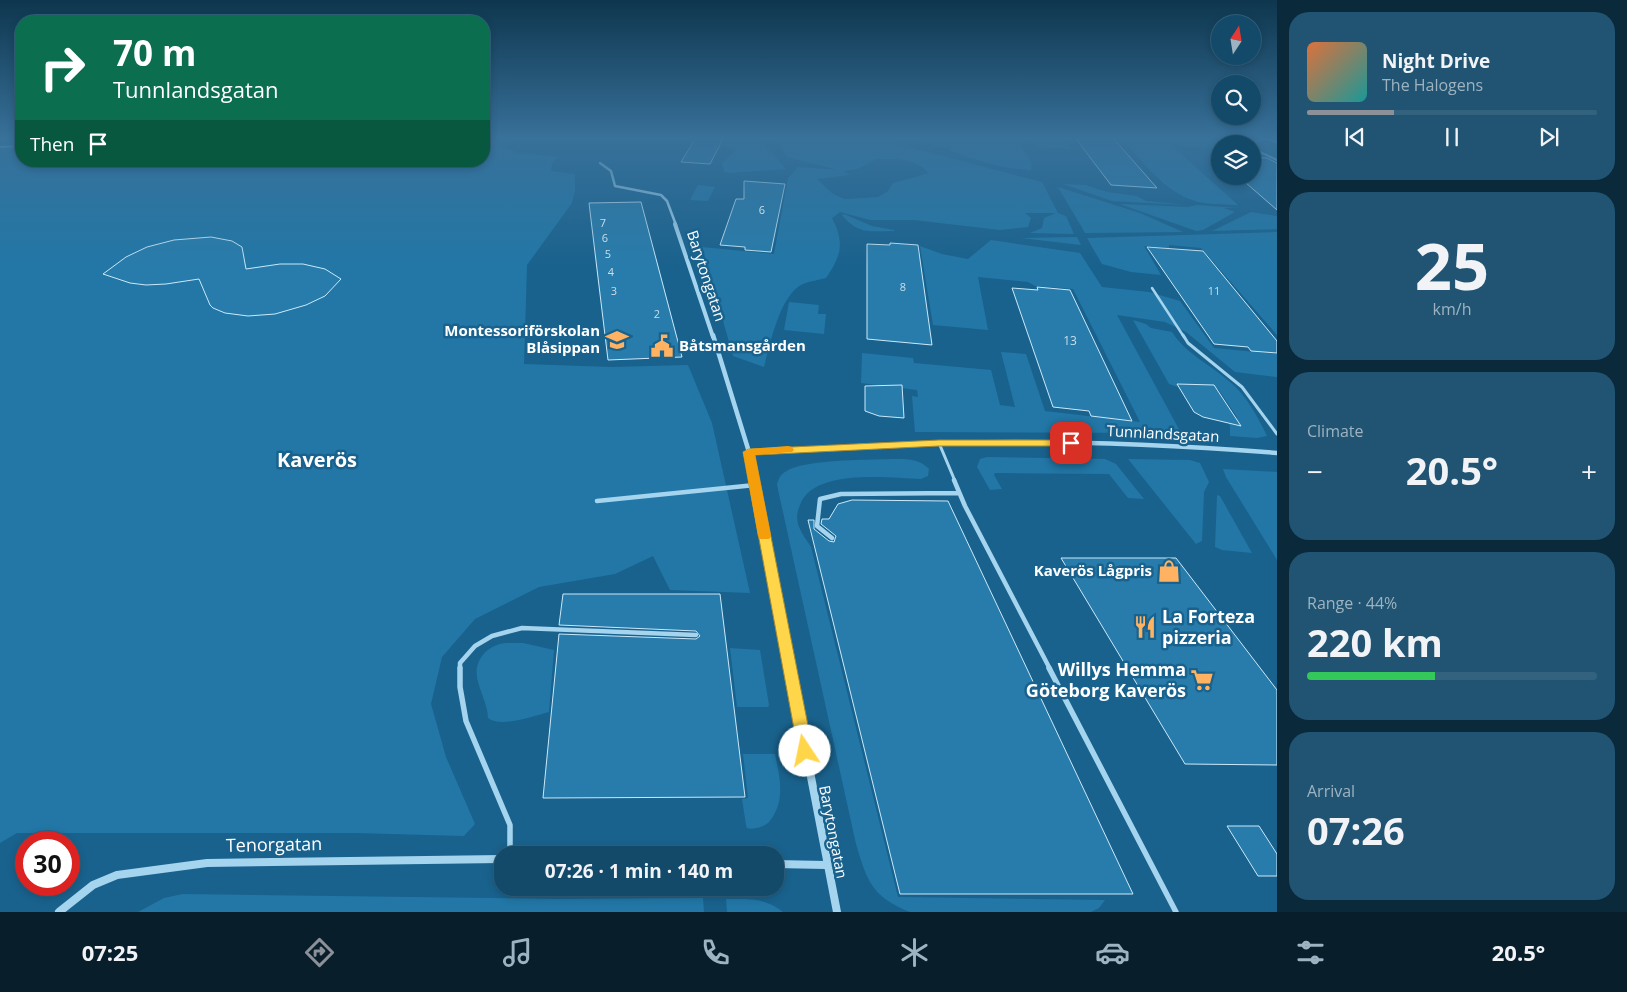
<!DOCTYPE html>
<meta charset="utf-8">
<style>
body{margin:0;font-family:"Open Sans",sans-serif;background:#205472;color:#f1f3f6;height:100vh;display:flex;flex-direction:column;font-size:19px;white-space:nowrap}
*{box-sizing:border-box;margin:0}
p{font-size:16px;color:#9db3c1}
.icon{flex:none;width:28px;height:28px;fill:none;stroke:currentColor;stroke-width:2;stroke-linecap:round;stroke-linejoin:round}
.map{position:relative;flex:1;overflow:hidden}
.details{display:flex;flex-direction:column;gap:12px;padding:12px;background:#0a293a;width:350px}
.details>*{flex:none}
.top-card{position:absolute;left:15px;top:15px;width:475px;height:152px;border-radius:20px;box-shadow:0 2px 8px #0003,0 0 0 1px #32627e;background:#0b6e4f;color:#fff;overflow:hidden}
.needle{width:32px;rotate:12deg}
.tools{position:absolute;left:1211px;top:15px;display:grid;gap:10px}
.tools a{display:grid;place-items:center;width:50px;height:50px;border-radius:50%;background:#134a6a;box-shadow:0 2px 8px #0003,0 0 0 1px #32627e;font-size:25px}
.speed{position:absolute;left:15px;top:831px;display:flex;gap:10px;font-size:25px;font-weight:700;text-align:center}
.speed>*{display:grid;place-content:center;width:65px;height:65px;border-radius:50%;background:#134a6a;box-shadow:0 2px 8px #0003,0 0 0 1px #32627e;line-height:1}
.speed .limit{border:8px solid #d22;background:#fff;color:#111}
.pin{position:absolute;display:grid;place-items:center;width:42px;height:42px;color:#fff;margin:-21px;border-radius:10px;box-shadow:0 2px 8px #0006}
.me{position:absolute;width:55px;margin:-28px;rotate:349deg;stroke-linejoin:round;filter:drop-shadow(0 0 4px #0008)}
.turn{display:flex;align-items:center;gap:18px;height:105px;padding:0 15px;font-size:22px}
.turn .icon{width:65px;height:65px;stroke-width:2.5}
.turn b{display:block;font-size:35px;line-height:42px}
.then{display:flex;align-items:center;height:48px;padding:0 15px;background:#0003;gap:10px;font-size:19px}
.big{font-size:38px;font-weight:700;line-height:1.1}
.details .card{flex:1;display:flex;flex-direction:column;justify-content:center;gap:8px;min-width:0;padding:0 18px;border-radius:20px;background:#205472}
.details .dial{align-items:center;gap:0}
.dial b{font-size:65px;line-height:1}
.song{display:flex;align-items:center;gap:15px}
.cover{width:60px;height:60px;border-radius:8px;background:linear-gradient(135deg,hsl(20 70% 55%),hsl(180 70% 35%))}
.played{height:5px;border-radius:2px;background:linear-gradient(90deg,#8c9099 30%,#32627e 30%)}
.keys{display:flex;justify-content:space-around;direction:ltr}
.heat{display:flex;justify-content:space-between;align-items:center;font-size:28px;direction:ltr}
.charge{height:8px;border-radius:4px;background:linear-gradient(90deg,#34c759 44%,#32627e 0)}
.trip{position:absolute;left:494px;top:846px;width:290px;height:50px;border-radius:20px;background:#134a6a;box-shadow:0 2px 8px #0003,0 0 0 1px #32627e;font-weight:700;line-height:50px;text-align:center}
.dock{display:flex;height:80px;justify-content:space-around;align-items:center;background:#081e2a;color:#9db3c1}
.dock .icon{width:35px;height:35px}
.dock .active{color:#8c9099}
.dock b{font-size:22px;color:#f1f3f6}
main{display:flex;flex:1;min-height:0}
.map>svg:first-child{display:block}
.green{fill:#2277a6;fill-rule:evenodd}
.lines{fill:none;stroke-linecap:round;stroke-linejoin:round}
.stream{fill:#98d2f0;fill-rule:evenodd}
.building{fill:#287cab;stroke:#cbe9fa}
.lane-far4{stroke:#a5d4ee;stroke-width:2}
.lane-far3{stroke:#a5d4ee;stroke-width:2.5}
.lane-far2{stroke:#a5d4ee;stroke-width:3}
.lane-far1{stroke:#a5d4ee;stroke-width:4.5}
.lane{stroke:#a5d4ee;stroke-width:5.5}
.street-far4{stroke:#a5d4ee;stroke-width:2.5}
.street-far3{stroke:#a5d4ee;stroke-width:4}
.street-far2{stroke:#a5d4ee;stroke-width:4.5}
.street-far1{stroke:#a5d4ee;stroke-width:5.5}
.street{stroke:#a5d4ee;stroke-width:8}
.route{fill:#ffd54a;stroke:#a68a30}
.slow{fill:#f59e0b}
.labels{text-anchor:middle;stroke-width:5;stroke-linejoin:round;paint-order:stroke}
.far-number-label{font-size:11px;fill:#c9deea}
.number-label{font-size:12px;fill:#c9deea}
.street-label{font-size:15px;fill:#fff;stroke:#19628d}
.poi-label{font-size:15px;font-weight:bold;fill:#fff;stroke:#19628d;text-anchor:end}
.near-poi-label{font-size:18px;font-weight:bold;fill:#fff;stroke:#19628d;text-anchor:start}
.near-street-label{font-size:18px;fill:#fff;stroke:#19628d}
.district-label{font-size:20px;font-weight:bold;fill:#fff;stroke:#19628d}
</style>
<main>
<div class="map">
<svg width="1277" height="912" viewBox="0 0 1277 912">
<rect width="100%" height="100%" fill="#19628d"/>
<path class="green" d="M0 139H21V161H484V139H506L505 147 518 153 558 157 552 164 551 171 575 174V191L572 203 527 265 524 364 611 367 688 365 712 423 750 593 670 590 653 556 615 574 539 587 475 619 442 657 431 704 446 757 475 824 464 836 355 833H17L0 843Z
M726 139H760L786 169 730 173 724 172 722 163 736 150 723 146Z
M776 139H887L919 150 1042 182 1058 213 1066 216 1074 234 1030 233 1042 228 1044 218 1056 213H1025L1031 218 1028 227 1000 230 914 220H870L840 212 832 218C845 243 841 256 826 278 819 280 810 281 803 284 780 294 770 344 764 367L733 356 702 247 774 254 788 178 798 167 838 170 787 157ZM877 159C897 159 914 158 929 173L893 183 888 191 878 197 845 199 833 194 817 179 850 175 843 171 857 169Z
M914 139 955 141V139H1018L1032 164 1031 170C1003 169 975 160 949 150L951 148 940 147Z
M1033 139H1064L1071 149 1038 147Z
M1121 139H1228L1229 144H1220V145L1207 148 1170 144 1238 205C1224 204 1208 205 1195 201 1164 192 1143 161 1121 139Z
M1063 184 1085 185 1107 192 1137 196 1146 201 1187 205 1112 201Z
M698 185 715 187 708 201 690 200Z
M1058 187 1140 213 1183 232 1085 233Z
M1120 204 1188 207 1197 205 1236 208H1224L1235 212 1203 230 1196 231Z
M1251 212 1277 216V229L1212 231Z
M844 214 872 226 894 230V231C871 231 858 235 842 215Z
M1277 232V335L1201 248 1169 245V248L1144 246 1161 275 1131 272 1102 264 1087 238Z
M1077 237 1081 245 1021 238Z
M991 240 1080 253 1102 287 1149 292 1180 301 1214 348 1277 354V377L1235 372 1186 332 1165 322 1117 315 1181 433 915 432 912 396 918 397 917 390 861 383 862 353 913 358 914 363 991 370 1000 405 1015 407 1001 352 1026 354 1045 411 1140 422 1073 289 1035 286 1028 282 978 277 988 330 933 325 920 246 942 254 968 259Z
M789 302 819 305 818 314H826L824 334 784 330Z
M1133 320 1146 324 1151 328 1172 332C1186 354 1211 365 1230 382 1246 395 1258 417 1267 436L1257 438 1230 436V426L1228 422 1235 421 1237 417 1218 389C1204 385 1192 383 1178 385V387L1169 384Z
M987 457 1105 459 1116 464 1144 499 1128 498 1109 474 995 473 994 475 1002 489 990 490 977 467 980 459Z
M891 459C905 459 919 458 929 469L928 476 921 479C890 478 813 468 800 505 797 511 796 520 799 527 802 534 807 541 811 547L898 897 1105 900 1099 908 1091 912H910C872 897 867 881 856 844L777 485C778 480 780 475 785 472 802 459 868 460 891 459Z
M1128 459 1190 460 1200 463 1209 482 1204 492 1202 541 1196 544Z
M1223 469 1277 472V560L1226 477Z
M1217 495 1220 496 1252 553 1222 550 1215 547Z
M506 643H523L554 650 549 712C534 716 500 728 488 718 488 697 467 676 482 656 488 648 496 644 506 643Z
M730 648 760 650 769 705 768 707H737Z
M743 754H775C780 778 786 801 769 822 764 827 754 830 747 828L746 825 742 799 748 798Z
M183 894 557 899 703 898 704 912H138L164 898Z
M726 899C747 899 765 897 783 912H727Z"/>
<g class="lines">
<path class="stream" d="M21 145V147L0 148V146Z"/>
</g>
<path class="building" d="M695 139H723L710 164 681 162Z
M1076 139H1114L1157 188 1111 185Z
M1252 157 1267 158 1277 163V210L1238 176H1252Z
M744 181 785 184 771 252 745 250V247L720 245 736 199H744Z
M641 202 682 357 608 360 589 203Z
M211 237 232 241 242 247 246 269 280 264H303L325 269 341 279 325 296 306 305 275 314 248 316 225 313 213 308 210 305 199 279 166 284 146 285 130 283 103 274 126 257 147 247 174 240Z
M890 243 918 245 932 345 867 339V244L890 245Z
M1147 247 1203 251 1277 341V353L1251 351 1248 347 1214 344Z
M1037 287 1070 290 1132 421 1091 416 1089 411 1053 407 1012 288 1038 290Z
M1177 384 1214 385 1241 426 1203 417 1194 412Z
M902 385 904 418 879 416 865 411V386Z
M852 500 948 501 1133 894H900L808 520H814V529L829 541 834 542 836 536 821 524 822 519H829L838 504Z
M1061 558H1176L1277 690V765L1185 764Z
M563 594H720L745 797 543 798 559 634 696 639 700 636 696 631 559 625Z
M1227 826H1259L1277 854V876H1258Z"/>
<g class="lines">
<path class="lane-far4" d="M1266 139 1254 141 1253 146 1260 152 1277 160"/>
<path class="lane-far3" d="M1152 288 1184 337"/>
<path class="lane-far2" d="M1183 335 1188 343 1242 387 1277 434
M939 443 955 481"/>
<path class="lane-far1" d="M954 480 965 506 1050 669
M597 501 755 485
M832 538 817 526 820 499 841 494 958 493
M460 669V663L475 646 492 636 522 628 696 635"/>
<path class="lane" d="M460 668V687L466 721 510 825V855
M1049 668 1176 912"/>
<path class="street-far4" d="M1268 139 1277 142
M600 163 611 171 615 186 661 195 667 201 676 225"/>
<path class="street-far3" d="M675 224 713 337"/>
<path class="street-far2" d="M713 335 749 452 755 481
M749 452C838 447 926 442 1015 442 1102 442 1190 446 1277 453"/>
<path class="street-far1" d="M754 480 791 669"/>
<path class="street" d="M790 668 837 912
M775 864 826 865
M59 912 93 885 117 875 207 863 502 859"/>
</g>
<linearGradient id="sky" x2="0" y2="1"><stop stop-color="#0e364e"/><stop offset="0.52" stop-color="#38719a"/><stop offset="1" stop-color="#38719a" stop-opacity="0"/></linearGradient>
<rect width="1277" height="266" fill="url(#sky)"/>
<path class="route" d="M939 440H1071L1076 443 1071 446H939L755 455 813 751 811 756 805 758 799 756 743 452 749 449Z"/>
<path class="slow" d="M788 446 792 447 794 450 792 452 755 455 771 536 769 539H760L758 536 743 452 749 449Z"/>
<defs>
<symbol id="school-bare" viewBox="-9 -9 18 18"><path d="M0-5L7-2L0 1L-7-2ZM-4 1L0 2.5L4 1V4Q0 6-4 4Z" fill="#ffb362" stroke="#19628d" stroke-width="2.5" paint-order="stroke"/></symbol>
<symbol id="civic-bare" viewBox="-9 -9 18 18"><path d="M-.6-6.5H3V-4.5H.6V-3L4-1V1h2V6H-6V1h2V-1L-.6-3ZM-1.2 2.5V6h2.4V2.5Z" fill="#ffb362" stroke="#19628d" stroke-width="2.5" paint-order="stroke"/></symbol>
<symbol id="shop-bare" viewBox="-9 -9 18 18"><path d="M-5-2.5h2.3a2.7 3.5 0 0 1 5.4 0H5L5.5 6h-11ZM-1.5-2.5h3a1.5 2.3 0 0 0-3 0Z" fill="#ffb362" stroke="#19628d" stroke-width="2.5" paint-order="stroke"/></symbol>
<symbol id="restaurant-bare" viewBox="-9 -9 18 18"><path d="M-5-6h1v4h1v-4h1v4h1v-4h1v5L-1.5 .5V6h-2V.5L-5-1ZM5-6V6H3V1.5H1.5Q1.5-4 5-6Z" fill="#ffb362" stroke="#19628d" stroke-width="2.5" paint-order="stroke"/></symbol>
<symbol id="supermarket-bare" viewBox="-9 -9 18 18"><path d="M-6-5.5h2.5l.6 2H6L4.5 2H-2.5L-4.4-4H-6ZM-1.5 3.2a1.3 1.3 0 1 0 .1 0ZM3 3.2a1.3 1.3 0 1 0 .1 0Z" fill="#ffb362" stroke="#19628d" stroke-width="2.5" paint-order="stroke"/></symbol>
</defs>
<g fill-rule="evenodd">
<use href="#school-bare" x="601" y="324" width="32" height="32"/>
<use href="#civic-bare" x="646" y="330" width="32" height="32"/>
<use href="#shop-bare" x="1153" y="555" width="32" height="32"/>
<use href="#restaurant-bare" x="1129" y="611" width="32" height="32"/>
<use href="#supermarket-bare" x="1186" y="664" width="32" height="32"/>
</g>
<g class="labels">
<g class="far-number-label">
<text x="762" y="214">6</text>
<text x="603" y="227">7</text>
<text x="605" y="242">6</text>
<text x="608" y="258">5</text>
<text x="611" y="276">4</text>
<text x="903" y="291">8</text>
<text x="614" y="295">3</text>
<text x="1214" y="295">11</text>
<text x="657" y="318">2</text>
</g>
<g class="number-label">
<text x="1070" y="345">13</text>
</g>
<g class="street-label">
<text transform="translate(706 276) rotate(72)" y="5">Barytongatan</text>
<text transform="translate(1163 434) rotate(3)" y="5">Tunnlandsgatan</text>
<text transform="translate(833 832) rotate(79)" y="5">Barytongatan</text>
</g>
<g class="poi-label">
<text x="600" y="336">Montessoriförskolan<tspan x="600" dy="17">Blåsippan</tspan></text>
<text x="679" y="351" text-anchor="start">Båtsmansgården</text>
<text x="1152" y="576">Kaverös Lågpris</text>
</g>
<g class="near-poi-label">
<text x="1162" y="623">La Forteza<tspan x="1162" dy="21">pizzeria</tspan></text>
<text x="1186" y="676" text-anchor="end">Willys Hemma<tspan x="1186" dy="21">Göteborg Kaverös</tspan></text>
</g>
<g class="near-street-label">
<text transform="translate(274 845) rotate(-1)" y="6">Tenorgatan</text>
</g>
<g class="district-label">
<text x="317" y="467">Kaverös</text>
</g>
</g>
</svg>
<div class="tools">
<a><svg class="needle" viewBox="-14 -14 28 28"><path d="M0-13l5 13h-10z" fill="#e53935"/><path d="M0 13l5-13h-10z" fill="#9db3c1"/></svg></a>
<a><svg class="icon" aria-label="search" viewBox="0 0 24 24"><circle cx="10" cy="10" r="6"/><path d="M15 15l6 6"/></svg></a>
<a><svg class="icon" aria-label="layers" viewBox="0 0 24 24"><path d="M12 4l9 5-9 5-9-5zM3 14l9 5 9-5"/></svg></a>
</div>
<div class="speed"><div class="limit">30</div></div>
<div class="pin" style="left:1071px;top:443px;background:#d93025"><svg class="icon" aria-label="arrive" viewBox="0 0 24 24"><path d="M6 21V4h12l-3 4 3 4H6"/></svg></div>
<svg class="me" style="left:805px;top:751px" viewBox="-20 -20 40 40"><circle r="19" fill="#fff"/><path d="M0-13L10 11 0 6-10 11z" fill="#ffd54a"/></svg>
<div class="trip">07:26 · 1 min · 140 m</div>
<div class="top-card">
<div class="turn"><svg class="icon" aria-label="right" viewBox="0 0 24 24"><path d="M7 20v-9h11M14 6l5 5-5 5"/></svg><div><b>70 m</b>Tunnlandsgatan</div></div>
<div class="then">Then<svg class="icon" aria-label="arrive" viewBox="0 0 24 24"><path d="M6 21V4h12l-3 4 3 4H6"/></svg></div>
</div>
</div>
<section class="details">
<div class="card">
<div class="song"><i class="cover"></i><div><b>Night Drive</b><p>The Halogens</p></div></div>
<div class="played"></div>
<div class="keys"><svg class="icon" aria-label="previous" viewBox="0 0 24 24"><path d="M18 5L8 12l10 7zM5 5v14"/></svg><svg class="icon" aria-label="pause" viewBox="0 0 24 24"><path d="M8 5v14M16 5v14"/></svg><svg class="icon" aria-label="next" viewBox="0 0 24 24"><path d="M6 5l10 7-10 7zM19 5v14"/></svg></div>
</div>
<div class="card dial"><b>25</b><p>km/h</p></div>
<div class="card"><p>Climate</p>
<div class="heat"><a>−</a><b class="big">20.5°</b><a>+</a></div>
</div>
<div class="card"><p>Range · 44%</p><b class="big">220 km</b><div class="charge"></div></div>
<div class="card"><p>Arrival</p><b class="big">07:26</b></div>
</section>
</main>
<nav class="dock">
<b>07:25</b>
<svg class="icon active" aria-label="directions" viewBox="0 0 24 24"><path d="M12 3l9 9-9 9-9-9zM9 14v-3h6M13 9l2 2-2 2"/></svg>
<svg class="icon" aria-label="music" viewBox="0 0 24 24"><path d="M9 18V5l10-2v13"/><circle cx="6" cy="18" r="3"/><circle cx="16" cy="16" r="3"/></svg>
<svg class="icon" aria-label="phone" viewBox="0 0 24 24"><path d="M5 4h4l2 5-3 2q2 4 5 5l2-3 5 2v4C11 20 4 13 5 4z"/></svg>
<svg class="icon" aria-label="climate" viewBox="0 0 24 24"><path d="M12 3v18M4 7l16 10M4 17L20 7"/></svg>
<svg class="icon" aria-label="car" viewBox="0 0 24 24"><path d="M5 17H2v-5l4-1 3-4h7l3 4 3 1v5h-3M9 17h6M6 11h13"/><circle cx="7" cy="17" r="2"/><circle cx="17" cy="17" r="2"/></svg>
<svg class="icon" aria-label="filters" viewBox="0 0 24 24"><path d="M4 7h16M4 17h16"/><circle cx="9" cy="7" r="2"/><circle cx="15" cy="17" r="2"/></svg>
<b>20.5°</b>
</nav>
